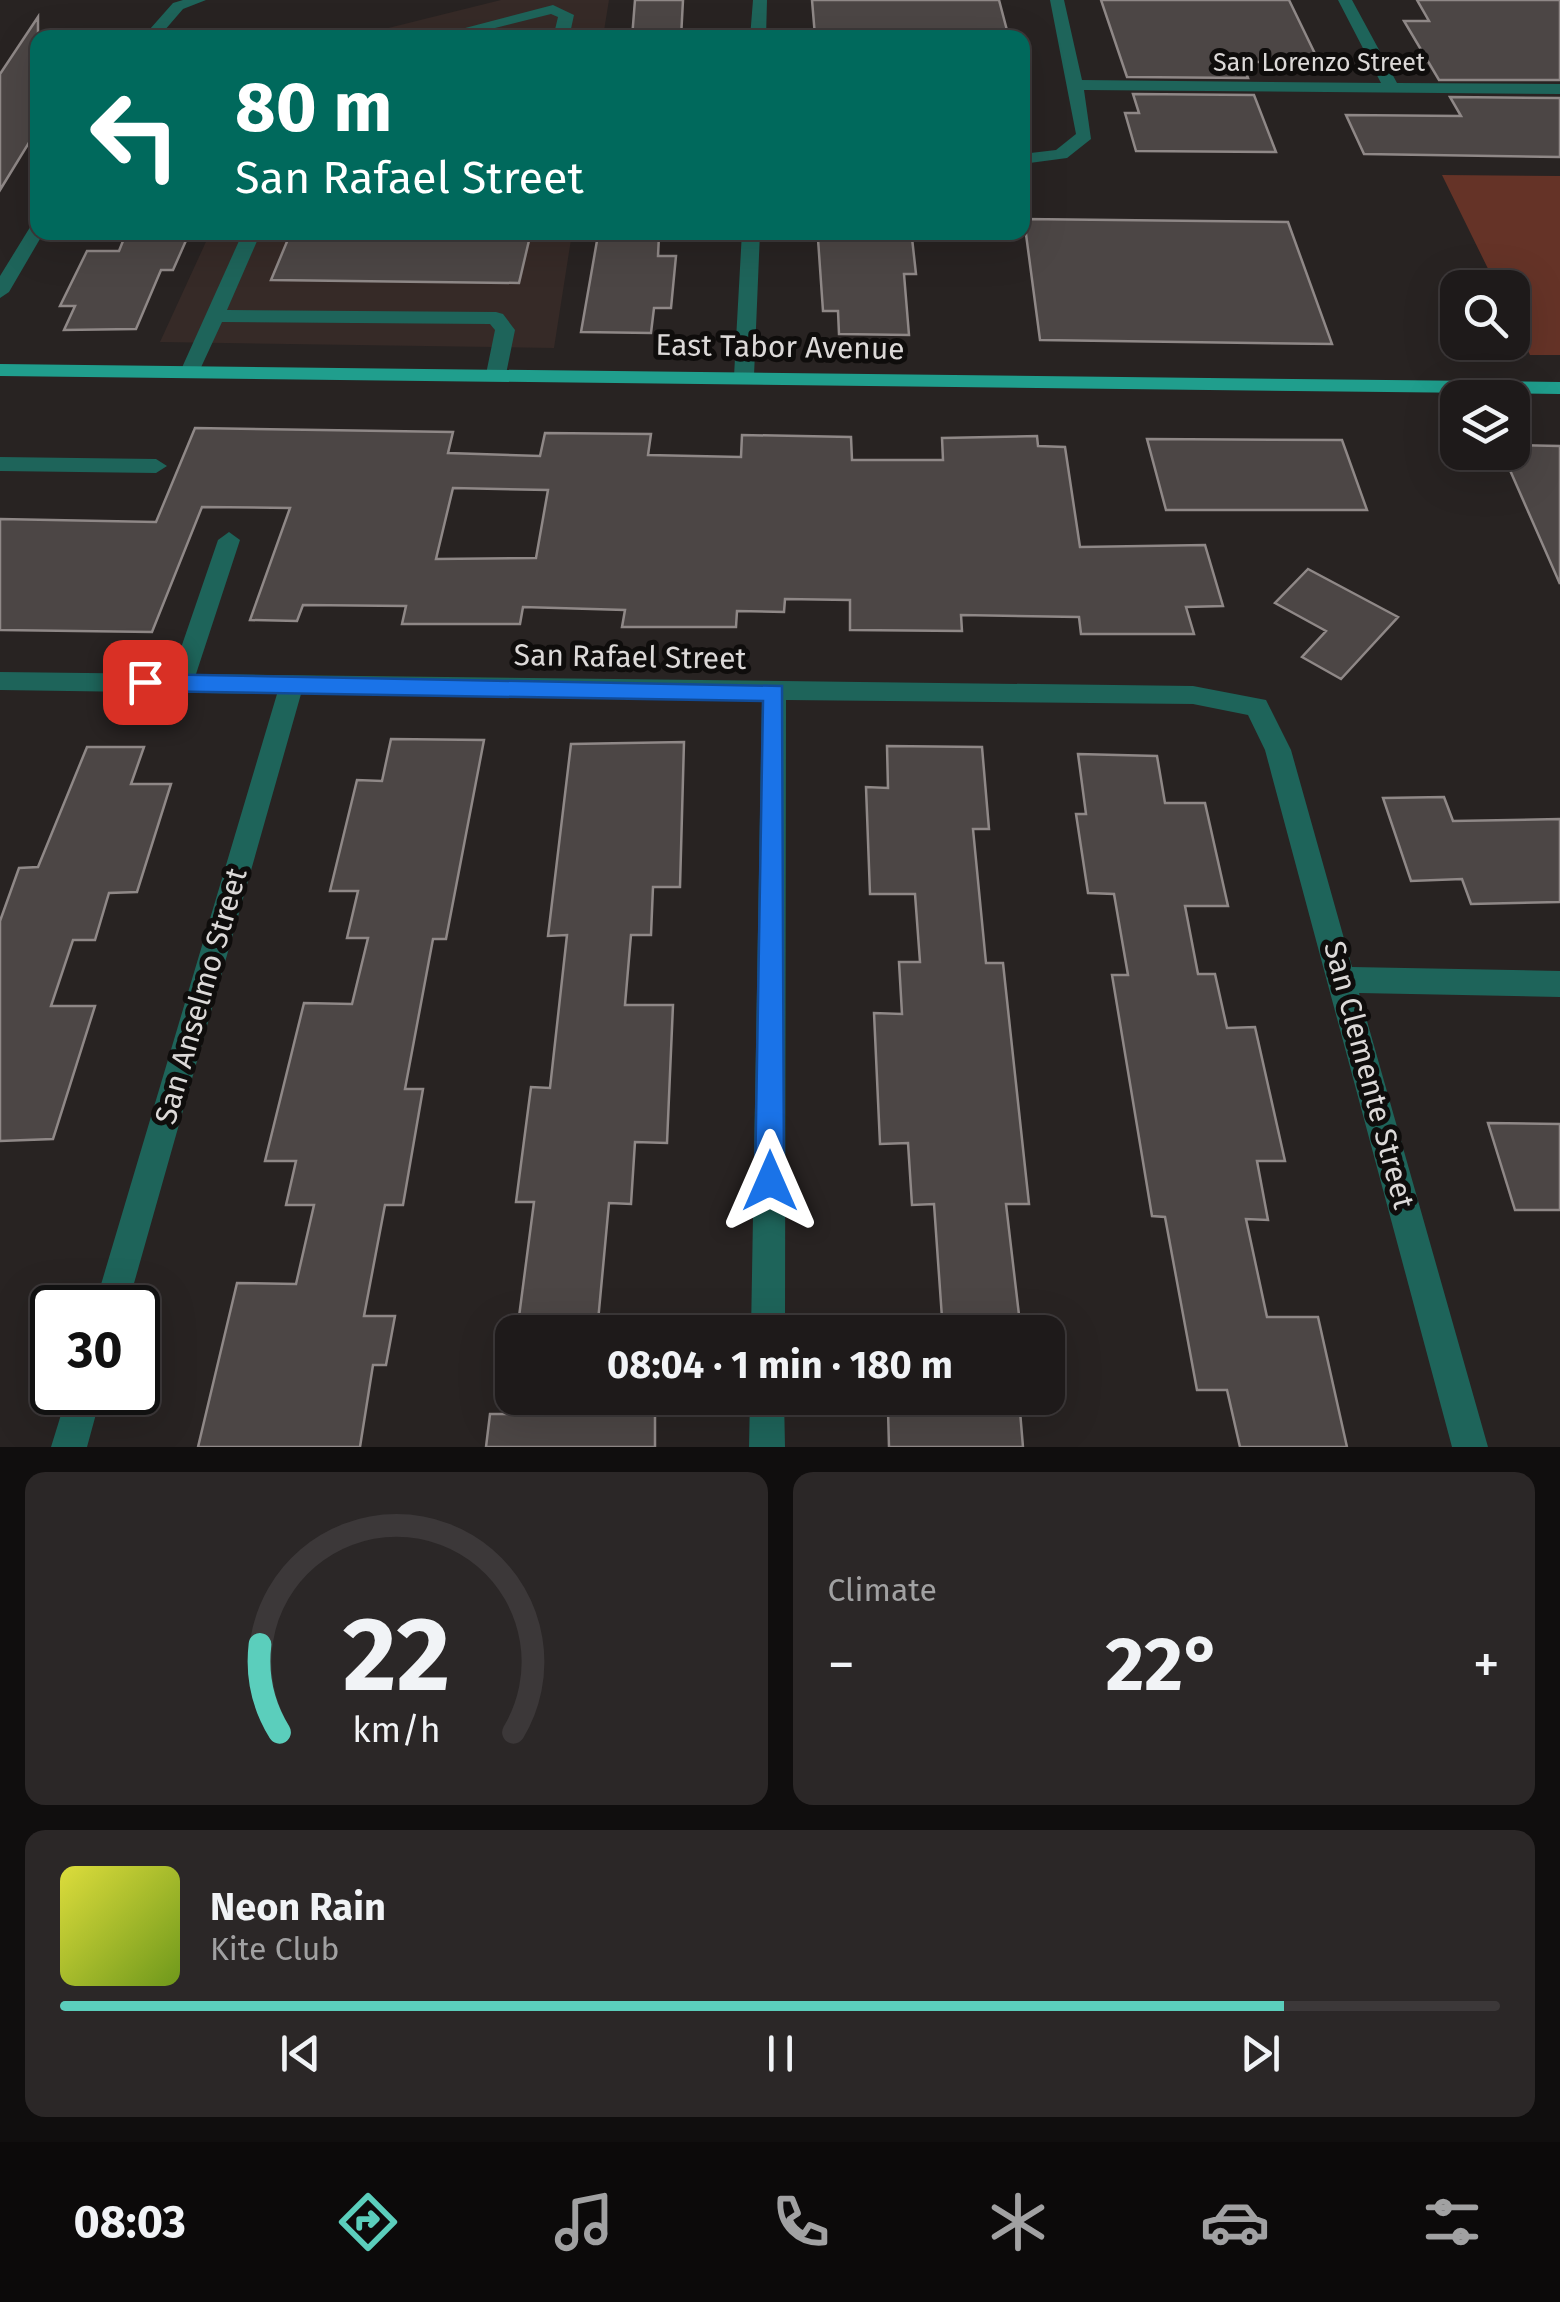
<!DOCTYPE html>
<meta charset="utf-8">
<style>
body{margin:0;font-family:"Fira Sans",sans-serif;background:#2b2727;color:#f1f3f6;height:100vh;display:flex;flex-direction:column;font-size:38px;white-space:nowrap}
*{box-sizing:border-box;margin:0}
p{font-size:32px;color:#a1a1a2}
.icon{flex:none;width:55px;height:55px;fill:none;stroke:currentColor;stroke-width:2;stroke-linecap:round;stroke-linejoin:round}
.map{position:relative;height:1447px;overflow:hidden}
.side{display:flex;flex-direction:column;gap:25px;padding:25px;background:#100e0e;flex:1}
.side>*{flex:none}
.guide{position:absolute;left:30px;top:30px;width:1000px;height:210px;border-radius:20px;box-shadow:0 10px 40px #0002,0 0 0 2px #3c3839;background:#00695c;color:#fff;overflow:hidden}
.buttons{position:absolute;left:1440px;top:270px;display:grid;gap:20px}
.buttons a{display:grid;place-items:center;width:90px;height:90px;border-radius:20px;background:#1e1a1a;box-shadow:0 10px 40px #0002,0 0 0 2px #3c3839;font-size:50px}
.speed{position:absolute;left:30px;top:1285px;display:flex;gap:20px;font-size:50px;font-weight:700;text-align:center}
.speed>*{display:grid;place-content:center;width:130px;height:130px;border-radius:50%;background:#1e1a1a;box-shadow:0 10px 40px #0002,0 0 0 2px #3c3839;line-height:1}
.speed .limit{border:5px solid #111;border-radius:15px;background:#fff;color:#111}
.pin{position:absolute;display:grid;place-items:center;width:85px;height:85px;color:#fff;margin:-42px;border-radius:20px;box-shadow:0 5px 15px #0006}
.me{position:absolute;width:110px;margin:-55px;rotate:0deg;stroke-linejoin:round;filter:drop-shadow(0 0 8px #0008)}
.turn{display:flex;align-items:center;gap:35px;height:210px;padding:0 40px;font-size:45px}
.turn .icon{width:130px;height:130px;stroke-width:2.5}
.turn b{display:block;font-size:70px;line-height:85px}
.big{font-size:75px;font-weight:700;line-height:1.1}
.side .widget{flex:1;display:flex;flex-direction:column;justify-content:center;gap:15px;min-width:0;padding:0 35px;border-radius:20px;background:#2b2727}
.side .dial{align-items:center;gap:0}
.dial svg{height:260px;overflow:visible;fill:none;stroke:#3c3839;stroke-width:7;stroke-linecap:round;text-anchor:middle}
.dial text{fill:#f1f3f6;stroke:none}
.song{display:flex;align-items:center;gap:30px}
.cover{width:120px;height:120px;border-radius:15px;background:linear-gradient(135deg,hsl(60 70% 55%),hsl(80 70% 35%))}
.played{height:10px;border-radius:5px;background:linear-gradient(90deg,#5bcebc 85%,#3c3839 85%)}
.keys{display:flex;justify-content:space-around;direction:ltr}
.heat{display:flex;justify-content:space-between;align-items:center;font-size:55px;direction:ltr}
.side .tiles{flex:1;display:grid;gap:25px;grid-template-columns:1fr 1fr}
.widget:last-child{grid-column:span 2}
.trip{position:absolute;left:495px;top:1315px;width:570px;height:100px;border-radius:20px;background:#1e1a1a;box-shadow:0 10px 40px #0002,0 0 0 2px #3c3839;font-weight:700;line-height:100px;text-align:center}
.dock{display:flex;height:160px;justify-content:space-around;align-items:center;background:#0c0a0a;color:#a1a1a2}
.dock .icon{width:70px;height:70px}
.dock .active{color:#5bcebc}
.dock b{font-size:45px;color:#f1f3f6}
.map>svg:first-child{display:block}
.built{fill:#362a27}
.green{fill:#653327}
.building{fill:#4c4645;stroke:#8f8887;stroke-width:2.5;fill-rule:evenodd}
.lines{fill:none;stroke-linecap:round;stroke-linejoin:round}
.minor{fill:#1e645a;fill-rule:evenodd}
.major{fill:#209e8d;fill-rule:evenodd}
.route{fill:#1a73e8;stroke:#114b97;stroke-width:2.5}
.labels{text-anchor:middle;stroke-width:10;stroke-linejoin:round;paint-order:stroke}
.far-street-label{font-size:25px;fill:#dcd9d8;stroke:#0f0d0c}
.street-label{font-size:30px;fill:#dcd9d8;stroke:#0f0d0c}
</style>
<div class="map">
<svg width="1560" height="1447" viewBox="0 0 1560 1447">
<rect width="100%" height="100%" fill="#282322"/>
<path class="built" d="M501 0H609L603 37 348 38Z
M210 233H572L554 348 160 342Z"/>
<path class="green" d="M1442 175 1560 176V355H1530L1513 319 1512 288 1497 287Z"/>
<path class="building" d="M635 0H683L681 38H632Z
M812 0H999L1009 38 815 36Z
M1101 0H1289L1319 62H1242L1248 78 1127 77Z
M1417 0H1560V80H1439L1404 21H1429Z
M38 17V128L0 190V74Z
M1133 94 1254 95 1276 152 1136 151 1125 113H1139Z
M1450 97 1560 98V157L1364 154 1346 115 1461 116Z
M1024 219 1288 222 1332 344 1040 340Z
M291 232H531L519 283 271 280Z
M598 235H659L658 256H676L671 308H654L651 333 581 332Z
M125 236H188L173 270H161L136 329 64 330 75 306H60L87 251H119Z
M912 238 916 274H904L909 335 839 334 838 311H823L818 239Z
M195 428 453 432 448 453 540 456 545 433 651 434 648 455 741 457 742 435 851 437 852 460H943L942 438 1037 436 1038 446 1065 447 1080 547 1205 545 1223 606 1186 607 1194 634H1081L1079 617 961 615 962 631 850 630V600L785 599 784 612 737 611 736 627H622L625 610 523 607 520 624H402L406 606 303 605 297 621 250 620 290 508 202 507 152 632 0 630V519L156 522ZM453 488 548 490 536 558 436 559Z
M1147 439 1342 440 1367 510H1166Z
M1512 445 1560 446V584L1502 452H1512Z
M1308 569 1398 617 1341 679 1302 657 1326 631 1275 603Z
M391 739 484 740 446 939H433L405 1089H423L403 1205H385L364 1316H395L386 1365H373L360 1447H198L237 1283 296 1284 314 1205H286L296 1161H265L304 1003 352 1004 368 938H347L358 891H330L357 780 382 781Z
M684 742 680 887H653L651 935H631L625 1005H673L667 1143 635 1142 631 1204 609 1203 597 1332H517L534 1202H516L531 1087 550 1088 567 935 548 936 571 744Z
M887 746 982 747 989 829H973L986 963H1003L1029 1204H1006L1021 1332H943L934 1204 912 1205 908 1143 880 1144 874 1013 902 1014 899 962H920L915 894H870L866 787 888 788Z
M87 747H144L131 784H171L137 892 109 893 95 940H73L51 1006H95L53 1139 0 1141V921L19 868 38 867Z
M1078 754 1157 756 1165 803H1205L1228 906H1185L1198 974H1215L1227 1028 1255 1027 1285 1161H1257L1268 1220 1246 1219 1267 1317H1318L1347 1447H1240L1227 1390H1197L1165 1217 1152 1216 1112 975H1128L1114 894 1088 893 1076 814H1086Z
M1444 797 1453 821 1560 819V902L1471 904 1462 879 1411 881 1383 798Z
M1488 1123 1560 1124V1210H1515Z
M888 1410 1020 1411 1023 1447H889Z
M490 1414 655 1415V1447H486Z"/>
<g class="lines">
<path class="minor" d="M183 0H206L183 9 158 38H142L173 3Z
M753 0H767L766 38H750Z
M1050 0H1064L1082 80 1381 83 1338 0H1352L1397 83 1560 84V94L1084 90 1091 139 1067 158 1022 164V154L1056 150 1076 134Z
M553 5 574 15 569 38H553L558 17 551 14 455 38H427Z
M38 223V232H44L9 292 0 298V276L32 224Z
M243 232H261L227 310 496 312 503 314 515 330 506 374 496 380 486 374 495 330 490 324 222 322 197 376H183L180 372Z
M742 232H760L754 376 744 382 734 376Z
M0 457 156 459 167 466 156 473 0 471Z
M229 532 240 540 196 674 1193 686 1266 700 1291 750 1352 967 1560 971V997L1359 993 1488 1447H1452L1265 750 1248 715 1193 704 786 700 785 1332H751L762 699 301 694 127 1308H94L277 694 0 690V672L172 674 218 540Z
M68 1392H102L87 1447H51Z
M750 1398H784L785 1447H749Z"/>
<path class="major" d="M0 364 1560 382V394L0 376Z"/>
</g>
<path class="route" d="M145 674 782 686 784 1181 780 1191 770 1195 760 1191 755 1181 763 701 145 691 134 682Z"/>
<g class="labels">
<g class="far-street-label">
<text x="1319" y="71">San Lorenzo Street</text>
</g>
<g class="street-label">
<text transform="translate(780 347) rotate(1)" y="10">East Tabor Avenue</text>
<text transform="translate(630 657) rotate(1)" y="10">San Rafael Street</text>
<text transform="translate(201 996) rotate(-74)" y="10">San Anselmo Street</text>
<text transform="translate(1369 1075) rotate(75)" y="10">San Clemente Street</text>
</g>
</g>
</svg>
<div class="buttons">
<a><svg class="icon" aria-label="search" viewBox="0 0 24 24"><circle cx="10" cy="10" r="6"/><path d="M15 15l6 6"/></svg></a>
<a><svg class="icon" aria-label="layers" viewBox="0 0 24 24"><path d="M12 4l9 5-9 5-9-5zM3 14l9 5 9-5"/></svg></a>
</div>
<div class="speed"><div class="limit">30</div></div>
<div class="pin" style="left:145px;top:682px;background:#d93025"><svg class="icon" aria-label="arrive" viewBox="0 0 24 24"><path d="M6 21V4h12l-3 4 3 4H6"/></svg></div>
<svg class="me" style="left:770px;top:1181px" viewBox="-20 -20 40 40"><path d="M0-17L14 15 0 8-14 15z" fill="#1a73e8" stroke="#fff" stroke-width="4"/></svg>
<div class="trip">08:04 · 1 min · 180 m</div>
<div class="guide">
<div class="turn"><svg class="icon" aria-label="left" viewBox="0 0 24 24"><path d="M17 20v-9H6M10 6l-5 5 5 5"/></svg><div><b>80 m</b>San Rafael Street</div></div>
</div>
</div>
<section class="side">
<div class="tiles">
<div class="widget dial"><svg viewBox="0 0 100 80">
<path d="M14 69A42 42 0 1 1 86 69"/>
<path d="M14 69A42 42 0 0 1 8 42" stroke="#5bcebc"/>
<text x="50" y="56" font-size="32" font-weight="700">22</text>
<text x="50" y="72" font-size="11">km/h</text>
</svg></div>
<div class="widget"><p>Climate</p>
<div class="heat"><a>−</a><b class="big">22°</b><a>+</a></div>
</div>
<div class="widget">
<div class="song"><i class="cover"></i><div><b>Neon Rain</b><p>Kite Club</p></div></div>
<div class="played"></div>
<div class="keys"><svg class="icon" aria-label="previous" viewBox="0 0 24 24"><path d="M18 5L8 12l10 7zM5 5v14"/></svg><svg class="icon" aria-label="pause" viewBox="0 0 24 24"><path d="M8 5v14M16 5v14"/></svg><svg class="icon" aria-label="next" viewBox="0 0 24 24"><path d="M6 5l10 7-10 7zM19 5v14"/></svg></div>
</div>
</div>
</section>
<nav class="dock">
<b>08:03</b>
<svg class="icon active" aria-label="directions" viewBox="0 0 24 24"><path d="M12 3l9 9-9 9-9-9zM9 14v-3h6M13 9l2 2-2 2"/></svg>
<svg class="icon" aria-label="music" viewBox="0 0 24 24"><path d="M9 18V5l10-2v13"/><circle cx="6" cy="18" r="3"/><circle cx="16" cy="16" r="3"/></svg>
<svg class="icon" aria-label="phone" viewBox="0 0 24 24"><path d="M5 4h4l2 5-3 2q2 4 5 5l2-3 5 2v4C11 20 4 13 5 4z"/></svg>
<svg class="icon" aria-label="climate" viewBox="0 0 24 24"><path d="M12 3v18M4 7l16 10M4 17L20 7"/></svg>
<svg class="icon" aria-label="car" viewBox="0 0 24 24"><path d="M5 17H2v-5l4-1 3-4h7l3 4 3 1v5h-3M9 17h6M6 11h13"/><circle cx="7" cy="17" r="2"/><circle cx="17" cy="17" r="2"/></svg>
<svg class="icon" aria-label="filters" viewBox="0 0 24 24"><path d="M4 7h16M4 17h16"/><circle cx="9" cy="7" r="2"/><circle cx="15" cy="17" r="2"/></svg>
</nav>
